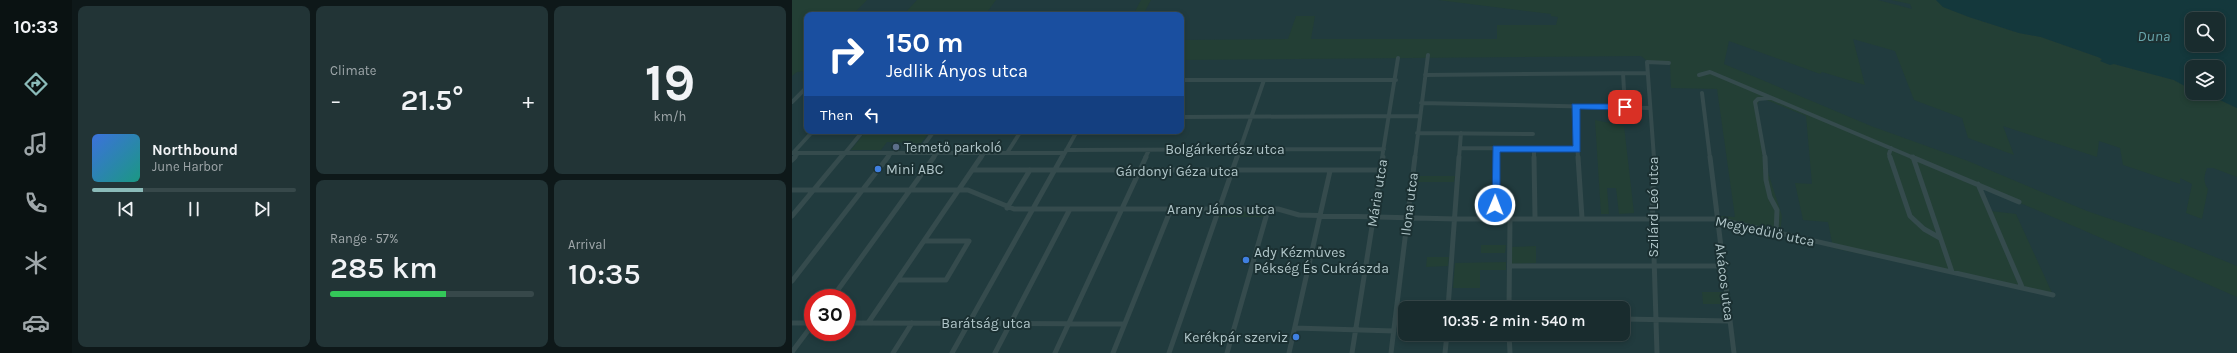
<!DOCTYPE html>
<meta charset="utf-8">
<style>
body{margin:0;font-family:Karla,sans-serif;background:#223436;color:#f1f3f6;height:100vh;display:flex;flex-direction:column;font-size:15px;white-space:nowrap}
*{box-sizing:border-box;margin:0}
p{font-size:13px;color:#9fa7aa}
.icon{flex:none;width:22px;height:22px;fill:none;stroke:currentColor;stroke-width:2;stroke-linecap:round;stroke-linejoin:round}
.map{position:relative;flex:1;overflow:hidden}
.side{display:flex;flex-direction:column;gap:6px;padding:6px;background:#0e1819;width:720px}
.side>*{flex:none}
.banner{position:absolute;left:12px;top:12px;width:380px;height:122px;border-radius:8px;box-shadow:0 2px 6px #0003,0 0 0 1px #37484a;background:#1a4fa0;color:#fff;overflow:hidden}
.fabs{position:absolute;left:1393px;top:12px;display:grid;gap:8px}
.fabs a{display:grid;place-items:center;width:40px;height:40px;border-radius:8px;background:#192c2e;box-shadow:0 2px 6px #0003,0 0 0 1px #37484a;font-size:20px}
.speed{position:absolute;left:12px;top:289px;display:flex;gap:8px;font-size:20px;font-weight:700;text-align:center}
.speed>*{display:grid;place-content:center;width:52px;height:52px;border-radius:50%;background:#192c2e;box-shadow:0 2px 6px #0003,0 0 0 1px #37484a;line-height:1}
.speed .limit{border:6px solid #d22;background:#fff;color:#111}
.pin{position:absolute;display:grid;place-items:center;width:34px;height:34px;color:#fff;margin:-17px;border-radius:8px;box-shadow:0 2px 6px #0006}
.me{position:absolute;width:44px;margin:-22px;rotate:1deg;stroke-linejoin:round;filter:drop-shadow(0 0 3px #0008)}
.turn{display:flex;align-items:center;gap:14px;height:84px;padding:0 16px;font-size:18px}
.turn .icon{width:52px;height:52px;stroke-width:2.5}
.turn b{display:block;font-size:28px;line-height:34px}
.then{display:flex;align-items:center;height:38px;padding:0 16px;background:#0003;gap:8px;font-size:15px}
.big{font-size:30px;font-weight:600;line-height:1.1}
.side .tile{flex:1;display:flex;flex-direction:column;justify-content:center;gap:6px;min-width:0;padding:0 14px;border-radius:8px;background:#223436}
.side .dial{align-items:center;gap:0}
.dial b{font-size:52px;line-height:1}
.song{display:flex;align-items:center;gap:12px}
.cover{width:48px;height:48px;border-radius:6px;background:linear-gradient(135deg,hsl(220 70% 55%),hsl(170 70% 35%))}
.played{height:4px;border-radius:2px;background:linear-gradient(90deg,#8bbbb9 25%,#37484a 25%)}
.keys{display:flex;justify-content:space-around;direction:ltr}
.heat{display:flex;justify-content:space-between;align-items:center;font-size:22px;direction:ltr}
.charge{height:6px;border-radius:3px;background:linear-gradient(90deg,#34c759 57%,#37484a 0)}
.side .tiles{flex:1;display:grid;gap:6px;grid-template-columns:repeat(3,1fr)}
.tile:first-child{grid-row:span 2}
.trip{position:absolute;left:606px;top:301px;width:232px;height:40px;border-radius:8px;background:#192c2e;box-shadow:0 2px 6px #0003,0 0 0 1px #37484a;font-weight:600;line-height:40px;text-align:center}
main{display:flex;flex:1;min-height:0}
.tabs{display:flex;flex-direction:column;width:72px;justify-content:space-around;align-items:center;background:#0a1212;color:#9fa7aa}
.tabs .icon{width:28px;height:28px}
.tabs .on{color:#8bbbb9}
.tabs b{font-size:18px;color:#f1f3f6}
.map>svg:first-child{display:block}
.green{fill:#233f35;fill-rule:evenodd}
.water{fill:#14383c;fill-rule:evenodd}
.lines{fill:none;stroke-linecap:round;stroke-linejoin:round}
.minor-far1{stroke:#354b4d;stroke-width:4}
.minor{stroke:#354b4d;stroke-width:5}
.route{fill:#1a73e8;stroke:#114b97}
.service-dot{fill:#5c6f8a;stroke:#1b3032;stroke-width:1.5}
.shop-dot{fill:#3f7fe0;stroke:#1b3032;stroke-width:1.5}
.labels{text-anchor:middle;stroke-width:4;stroke-linejoin:round;paint-order:stroke}
.poi-label{font-size:14px;fill:#b1c6c9;stroke:#1b3032;text-anchor:start}
.street-label{font-size:14px;fill:#b1c6c9;stroke:#1b3032}
.water-label{font-size:15px;font-style:italic;fill:#67a4aa;stroke:#1b3032}
</style>
<main>
<nav class="tabs">
<b>10:33</b>
<svg class="icon on" aria-label="directions" viewBox="0 0 24 24"><path d="M12 3l9 9-9 9-9-9zM9 14v-3h6M13 9l2 2-2 2"/></svg>
<svg class="icon" aria-label="music" viewBox="0 0 24 24"><path d="M9 18V5l10-2v13"/><circle cx="6" cy="18" r="3"/><circle cx="16" cy="16" r="3"/></svg>
<svg class="icon" aria-label="phone" viewBox="0 0 24 24"><path d="M5 4h4l2 5-3 2q2 4 5 5l2-3 5 2v4C11 20 4 13 5 4z"/></svg>
<svg class="icon" aria-label="climate" viewBox="0 0 24 24"><path d="M12 3v18M4 7l16 10M4 17L20 7"/></svg>
<svg class="icon" aria-label="car" viewBox="0 0 24 24"><path d="M5 17H2v-5l4-1 3-4h7l3 4 3 1v5h-3M9 17h6M6 11h13"/><circle cx="7" cy="17" r="2"/><circle cx="17" cy="17" r="2"/></svg>
</nav>
<section class="side">
<div class="tiles">
<div class="tile">
<div class="song"><i class="cover"></i><div><b>Northbound</b><p>June Harbor</p></div></div>
<div class="played"></div>
<div class="keys"><svg class="icon" aria-label="previous" viewBox="0 0 24 24"><path d="M18 5L8 12l10 7zM5 5v14"/></svg><svg class="icon" aria-label="pause" viewBox="0 0 24 24"><path d="M8 5v14M16 5v14"/></svg><svg class="icon" aria-label="next" viewBox="0 0 24 24"><path d="M6 5l10 7-10 7zM19 5v14"/></svg></div>
</div>
<div class="tile"><p>Climate</p>
<div class="heat"><a>−</a><b class="big">21.5°</b><a>+</a></div>
</div>
<div class="tile dial"><b>19</b><p>km/h</p></div>
<div class="tile"><p>Range · 57%</p><b class="big">285 km</b><div class="charge"></div></div>
<div class="tile"><p>Arrival</p><b class="big">10:35</b></div>
</div>
</section>
<div class="map">
<svg width="1445" height="353" viewBox="0 0 1445 353">
<rect width="100%" height="100%" fill="#213b3e"/>
<path class="green" d="M0 0H75L60 15H15V71L5 72 0 76Z
M125 0H204L193 15H111Z
M349 0H359L351 15H341Z
M646 0H1086L1120 9 1118 4 1099 0H1144L1152 7 1177 17 1227 33 1249 37 1306 57 1310 59 1309 61 1317 64H1322L1382 80 1400 90V93L1419 96 1445 108V177L1421 168H1415C1412 176 1411 182 1416 189L1410 219 1394 213 1400 184 1388 178V184L1331 165 1328 148 1307 141 1305 157 1211 126 1222 155 1176 138 1170 118 1122 100 1103 51 1061 39 1073 85 1030 72 1028 74 937 41 932 64 1079 126 1176 161 1295 211 1391 244 1445 266V297L1189 186 1199 211 1224 214 1261 295 1041 248 1036 222 1011 220 1003 183 1020 184 1014 116 972 99 967 101 965 106 975 169 990 216 988 236 931 225 929 216 943 217 925 89 879 88 878 63 855 61 849 56 389 60V40L496 39 504 16H523L519 39H705V25H764L766 17 759 16V14Z
M803 120 832 126 842 213 827 214 824 188H815L817 214H809Z
M74 131H138L124 150H59ZM95 142 120 143 115 150H89Z
M622 176H663L662 182H621Z
M429 210 474 211 473 217H427Z
M689 245H714L713 253H689Z
M744 246V263L719 264V247Z
M635 257H657L656 266 634 267Z
M714 262V270H688V288H661L663 263Z
M910 292H930L933 304H911Z"/>
<path class="water" d="M1144 0H1445V108L1420 96 1407 93H1426V67H1400V90L1382 80 1322 64 1318 65 1308 61 1310 59 1306 57 1249 37 1227 33 1177 17 1151 7ZM1400 19H1426V45H1400Z"/>
<g class="lines">
<path class="minor-far1" d="M831 73 833 107
M633 75 856 73
M907 75 918 72 1122 158
M389 80H604
M910 93 918 158
M0 102 15 87
M629 103 858 108
M783 106 786 158
M389 117 627 116
M625 133 741 134
M668 148 785 149
M742 149V158
M274 150 592 149
M0 153H272
M1 153 21 131
M126 153 142 131
M215 153 229 131
M2 158 6 153
M49 158 71 131
M95 158 99 153
M141 158 145 153
M189 158 192 153
M270 158 285 131
M353 158 357 150
M445 158 472 80
M590 158 606 58
M623 158 636 55
M667 158 669 133
M704 158V148
M862 158 855 62 877 63
M973 158 963 102 966 99 977 98
M1098 158 1097 154 1099 148"/>
<path class="minor" d="M742 157 743 218
M786 157 790 218
M862 157 863 178 860 192 865 353
M918 157 942 353
M973 157 974 180 978 197 985 210 984 233
M1098 157 1118 216 1132 229 1148 238
M1120 157 1227 202
M1121 157 1160 272
M0 160 3 157
M181 170H588
M1186 184 1230 287
M0 190H176L222 209H486L507 215 664 219H925L1261 295
M215 208 238 170
M0 216 49 157
M703 219 704 157
M133 241H177
M718 266H931
M106 280H154L177 241
M0 281 96 157
M40 298 142 157
M656 308 667 157
M717 308 718 219
M603 319H613
M831 319 938 321
M0 323H21
M55 323 332 324
M76 323 189 157
M503 328 602 331
M717 334 718 353
M0 352 21 324
M101 353 120 323
M160 353 270 157
M203 353 278 209
M263 353 354 157
M321 353 379 209
M377 353 445 157
M435 353 476 210
M497 353 538 171
M560 353 591 157
M599 353 623 157
M653 353 655 334"/>
</g>
<path class="route" d="M780 104H833L837 107 833 110 788 109V152H708V205L703 208 700 207 701 146H781Z"/>
<circle class="service-dot" cx="104" cy="147" r="4"/>
<g class="shop-dot">
<circle cx="86" cy="169" r="4"/>
<circle cx="454" cy="260" r="4"/>
<circle cx="504" cy="337" r="4"/>
</g>
<g class="labels">
<g class="poi-label">
<text x="112" y="152">Temető parkoló</text>
<text x="94" y="174">Mini ABC</text>
<text x="462" y="257">Ady Kézműves<tspan x="462" dy="16">Pékség És Cukrászda</tspan></text>
<text x="496" y="342" text-anchor="end">Kerékpár szerviz</text>
</g>
<g class="street-label">
<text x="433" y="154">Bolgárkertész utca</text>
<text x="385" y="176">Gárdonyi Géza utca</text>
<text transform="translate(585 193) rotate(-81)" y="5">Mária utca</text>
<text transform="translate(617 204) rotate(-83)" y="5">Ilona utca</text>
<text transform="translate(861 207) rotate(-90)" y="5">Szilárd Leó utca</text>
<text x="429" y="214">Arany János utca</text>
<text transform="translate(973 231) rotate(12)" y="5">Megyedűlő utca</text>
<text transform="translate(933 282) rotate(83)" y="5">Akácos utca</text>
<text x="194" y="328">Barátság utca</text>
</g>
<g class="water-label">
<text x="1362" y="41">Duna</text>
</g>
</g>
</svg>
<div class="fabs">
<a><svg class="icon" aria-label="search" viewBox="0 0 24 24"><circle cx="10" cy="10" r="6"/><path d="M15 15l6 6"/></svg></a>
<a><svg class="icon" aria-label="layers" viewBox="0 0 24 24"><path d="M12 4l9 5-9 5-9-5zM3 14l9 5 9-5"/></svg></a>
</div>
<div class="speed"><div class="limit">30</div></div>
<div class="pin" style="left:833px;top:107px;background:#d93025"><svg class="icon" aria-label="arrive" viewBox="0 0 24 24"><path d="M6 21V4h12l-3 4 3 4H6"/></svg></div>
<svg class="me" style="left:703px;top:205px" viewBox="-20 -20 40 40"><circle r="17" fill="#1a73e8" stroke="#fff" stroke-width="3"/><path d="M0-11L8 9 0 5-8 9z" fill="#fff"/></svg>
<div class="trip">10:35 · 2 min · 540 m</div>
<div class="banner">
<div class="turn"><svg class="icon" aria-label="right" viewBox="0 0 24 24"><path d="M7 20v-9h11M14 6l5 5-5 5"/></svg><div><b>150 m</b>Jedlik Ányos utca</div></div>
<div class="then">Then<svg class="icon" aria-label="left" viewBox="0 0 24 24"><path d="M17 20v-9H6M10 6l-5 5 5 5"/></svg></div>
</div>
</div>
</main>
